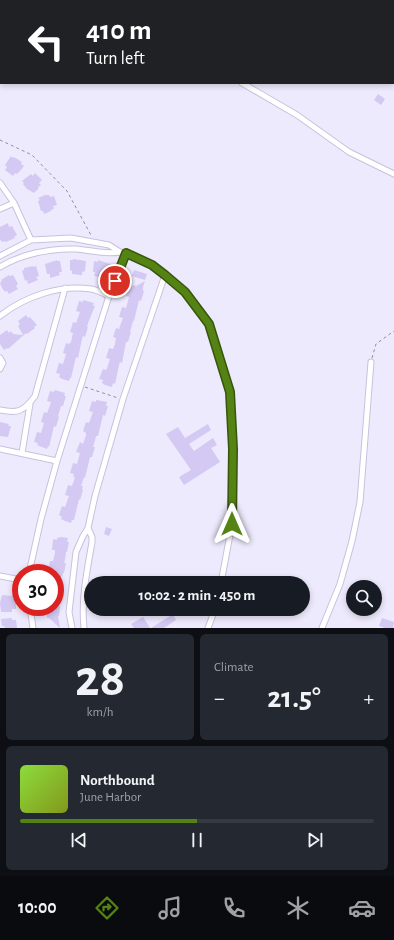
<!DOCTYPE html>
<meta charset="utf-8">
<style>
body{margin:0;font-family:"Alegreya Sans",sans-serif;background:#242831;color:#f1f3f6;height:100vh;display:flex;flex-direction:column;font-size:15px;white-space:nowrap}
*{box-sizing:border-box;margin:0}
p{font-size:13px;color:#9ea1a6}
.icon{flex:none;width:22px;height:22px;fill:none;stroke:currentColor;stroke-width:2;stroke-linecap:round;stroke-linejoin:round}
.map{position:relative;height:628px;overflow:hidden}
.details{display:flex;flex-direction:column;gap:6px;padding:6px;background:#0d0f14;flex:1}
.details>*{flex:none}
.banner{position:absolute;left:0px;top:0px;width:394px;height:84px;box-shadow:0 2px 6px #0003;background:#202124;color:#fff;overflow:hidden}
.controls{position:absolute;left:346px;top:580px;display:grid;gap:8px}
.controls a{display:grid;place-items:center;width:36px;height:36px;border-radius:50%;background:#171b24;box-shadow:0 2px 6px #0003;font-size:20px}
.speed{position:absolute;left:12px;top:564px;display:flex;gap:8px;font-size:20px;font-weight:700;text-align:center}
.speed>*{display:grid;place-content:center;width:52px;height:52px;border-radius:50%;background:#171b24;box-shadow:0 2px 6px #0003;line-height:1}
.speed .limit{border:6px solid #d22;background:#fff;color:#111}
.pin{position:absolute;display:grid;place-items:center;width:34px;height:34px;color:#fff;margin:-17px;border:2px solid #fff;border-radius:50%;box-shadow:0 1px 4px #0007}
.me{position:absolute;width:44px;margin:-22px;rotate:0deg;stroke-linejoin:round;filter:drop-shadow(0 0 3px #0008)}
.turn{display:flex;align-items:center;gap:14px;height:84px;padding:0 20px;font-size:18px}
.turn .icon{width:52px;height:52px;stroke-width:2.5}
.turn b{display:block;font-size:28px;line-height:34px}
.big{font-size:30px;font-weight:700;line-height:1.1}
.details .card{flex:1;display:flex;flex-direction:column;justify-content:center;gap:6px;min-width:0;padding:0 14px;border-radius:6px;background:#242831}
.details .dial{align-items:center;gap:0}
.dial b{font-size:52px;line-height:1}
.song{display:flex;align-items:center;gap:12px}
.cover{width:48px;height:48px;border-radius:6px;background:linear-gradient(135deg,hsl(90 70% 55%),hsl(70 70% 35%))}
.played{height:4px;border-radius:2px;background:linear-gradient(90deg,#558313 50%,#363941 50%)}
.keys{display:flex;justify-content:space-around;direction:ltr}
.heat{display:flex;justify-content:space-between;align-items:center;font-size:22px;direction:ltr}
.details .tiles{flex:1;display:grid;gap:6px;grid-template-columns:1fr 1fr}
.card:last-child{grid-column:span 2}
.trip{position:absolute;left:84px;top:576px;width:226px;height:40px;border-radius:20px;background:#171b24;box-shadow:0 2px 6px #0003;font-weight:700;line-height:40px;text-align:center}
.tabs{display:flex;height:64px;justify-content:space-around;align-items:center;background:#090b0e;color:#9ea1a6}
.tabs .icon{width:28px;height:28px}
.tabs .selected{color:#558313}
.tabs b{font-size:18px;color:#f1f3f6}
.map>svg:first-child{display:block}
.building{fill:#d3c9f2}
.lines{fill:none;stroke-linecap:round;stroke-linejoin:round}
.minor-casing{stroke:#c8c1de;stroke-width:7}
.path{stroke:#918e9d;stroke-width:1;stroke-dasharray:3 3;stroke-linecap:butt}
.minor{stroke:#fff;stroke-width:5}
.route-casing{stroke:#37550c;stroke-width:10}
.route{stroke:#558313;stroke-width:7}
</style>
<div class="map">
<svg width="394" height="628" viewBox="0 0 394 628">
<rect width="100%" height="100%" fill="#eeeafd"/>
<path class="building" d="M378 94 385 99 381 105 374 100Z
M11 156 13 158 14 157 22 162 21 164 24 166 20 171 17 174 15 173 13 176 5 170 7 167 5 165Z
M35 173 42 180 39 183 41 185 38 187 39 188 34 193 27 189 23 184 24 183 22 181 31 174 33 176Z
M45 195H49L50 197 54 196 57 205 53 206 54 209 51 210V211L44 214 43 211H41L38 201 40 200 38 198Z
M8 223 9 227 12 226 17 235 14 237 15 238 6 242 5 241 2 242 0 239V227Z
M73 259 86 261 85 271 82 272V275L72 274V271L70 270V260H73Z
M57 260V261H60L62 272H59L60 275 50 278V274H47L45 264Z
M98 260 110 264 108 275H105L104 278 94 276 95 272H93L94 261 98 262Z
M33 266V267L36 266 39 276 36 277 38 280 28 284 27 280 25 281 22 271 24 270V268Z
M134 270 147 274 145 280 132 276Z
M9 275 10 276 13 275 18 284 16 286 18 289 9 294 7 291 5 292 2 288 0 283 2 281 1 280Z
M145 281 143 287V291H144L141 301 139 300 134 321H133L130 332H131L128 342H126L122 363 120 362 119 365 115 384 113 383 112 387 105 385 102 383 103 380 99 379 103 369 106 370 107 368 110 359 106 358 109 348 113 349 115 344 116 338 113 337 116 328 119 329 120 326 123 318 119 317 122 307 126 308 129 297 126 296 129 286 132 287 133 285 136 286Z
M83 300 94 303 93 306H95L88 323 87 327H88L85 337 83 336 82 339 78 358 76 357 71 378H70L69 381 62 379 59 377 60 374 56 373 59 363 63 364 66 354 63 353 66 343 69 344 71 342 73 333 70 332 73 322 76 323 80 312 76 311 79 301 83 302Z
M26 315 28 318 30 317 37 325 34 327 35 328 27 334 26 333 8 349 7 348 4 350 0 344V335L7 330 9 333 11 331 13 334 23 335 18 326 20 324 18 321Z
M55 390 65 393 64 396H66L63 406H61L58 416 59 417 56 427 54 426 49 447 48 446 47 449 37 445 38 443 34 442 37 432 41 433 44 423 41 422 44 412 47 413 49 408 51 402 47 401 50 391 54 392Z
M96 400 107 402 106 406H108L105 416 103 415 98 436H96L94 444 93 447H95L92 457H90L85 478 84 477 81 486H83L82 489 83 490 80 500 79 499 74 520H72L71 523 65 521 61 519 62 517 59 515 62 506 65 507 69 496 65 495 68 485 72 486 75 477H73L74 474 70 473 73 463 77 464 80 453 76 452 80 442 83 444 86 435V433L83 431 86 422 89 423 93 412 89 411 92 401 96 402Z
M0 422 9 424 8 426H11L8 437 0 436Z
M208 424 211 430 189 444 194 451 213 438 217 445 211 448 220 462 184 485 179 477 191 470 166 434 178 427 185 438Z
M106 527 112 529 109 536 104 534Z
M61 537 68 538 67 542H69L67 552H66L65 560 64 563H66L64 573H63L62 576H61L60 585H62L61 595H59L58 606H60L59 616H58L60 628 49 618H47V615H43L44 607H55V573L48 571 50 561H53L55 553V550H52L53 539 57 540V538Z
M2 595 13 596V599H16V609H12V612H1L0 603Z
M173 614 176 620 164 628H151Z
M143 617 150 628H134L131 624Z
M12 618V620H16L17 628H5L4 626H2L1 619Z
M382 618 394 622 393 628H385L379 626Z"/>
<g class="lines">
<defs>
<path id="minor" d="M179 0 180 1
M331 0V1
M80 1 81 0
M135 1 136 0
M217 1 218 0
M264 1 265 0
M344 1 347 0
M0 35 1 36
M242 83 297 115 349 152 394 174
M0 183 14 203 31 240
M0 209 14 203
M0 256 31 240 71 238 109 245 120 252 126 253 152 265 165 275 185 292 209 324 230 392 233 449 232 524 221 583
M0 267C21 254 51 248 76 249 90 250 105 255 120 252
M0 316C24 297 60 284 91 289 97 290 103 293 109 296
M0 358 3 363 0 369
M0 410C18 414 24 411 35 396L65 288
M0 449 57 461
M22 453 30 404
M29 573 41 519 57 461 109 296 126 253
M0 576 21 580
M30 607 33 628
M72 628 69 612 76 552 83 536 88 528 95 496 123 399 165 275
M84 628C81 599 87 571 92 542V537L88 528
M208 628 215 609
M322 628 340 584 352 541 360 502 371 362"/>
</defs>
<use href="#minor" class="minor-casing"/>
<path class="path" d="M24 0 25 1
M0 140 32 155 67 191 92 237
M372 358 376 344 394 331
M85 387 118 398"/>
<use href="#minor" class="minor"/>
</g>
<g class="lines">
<defs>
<path id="route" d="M115 281 126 253 152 265 165 275 185 292 209 324 230 392 233 449 232 524"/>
</defs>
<use href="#route" class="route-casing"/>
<use href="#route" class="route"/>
</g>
</svg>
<div class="controls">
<a><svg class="icon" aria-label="search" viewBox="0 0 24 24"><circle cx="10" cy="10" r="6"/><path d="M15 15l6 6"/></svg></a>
</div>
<div class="speed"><div class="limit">30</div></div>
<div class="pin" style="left:115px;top:281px;background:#d93025"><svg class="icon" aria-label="arrive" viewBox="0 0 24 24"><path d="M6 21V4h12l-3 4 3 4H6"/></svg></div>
<svg class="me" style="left:232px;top:524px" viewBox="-20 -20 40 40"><path d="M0-17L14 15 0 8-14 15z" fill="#558313" stroke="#fff" stroke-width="4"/></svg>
<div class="trip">10:02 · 2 min · 450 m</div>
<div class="banner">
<div class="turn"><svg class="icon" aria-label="left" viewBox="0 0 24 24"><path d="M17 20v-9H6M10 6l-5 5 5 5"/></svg><div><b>410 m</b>Turn left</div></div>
</div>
</div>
<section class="details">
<div class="tiles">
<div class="card dial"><b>28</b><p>km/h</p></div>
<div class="card"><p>Climate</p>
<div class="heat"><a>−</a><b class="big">21.5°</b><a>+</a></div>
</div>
<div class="card">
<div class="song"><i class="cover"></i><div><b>Northbound</b><p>June Harbor</p></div></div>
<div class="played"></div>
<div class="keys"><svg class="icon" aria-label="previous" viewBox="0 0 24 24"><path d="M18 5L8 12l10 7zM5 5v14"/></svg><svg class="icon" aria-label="pause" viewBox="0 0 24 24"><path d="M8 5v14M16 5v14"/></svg><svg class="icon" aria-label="next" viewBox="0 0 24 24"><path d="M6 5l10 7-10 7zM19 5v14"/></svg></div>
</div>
</div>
</section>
<nav class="tabs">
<b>10:00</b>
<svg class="icon selected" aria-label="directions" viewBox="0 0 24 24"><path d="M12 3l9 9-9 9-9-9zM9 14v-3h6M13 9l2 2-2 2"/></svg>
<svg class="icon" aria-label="music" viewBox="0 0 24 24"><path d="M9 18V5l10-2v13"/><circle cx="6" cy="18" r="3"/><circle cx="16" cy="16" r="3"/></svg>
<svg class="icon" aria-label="phone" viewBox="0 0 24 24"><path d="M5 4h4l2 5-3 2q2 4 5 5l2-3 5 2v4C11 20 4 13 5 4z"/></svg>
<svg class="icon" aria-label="climate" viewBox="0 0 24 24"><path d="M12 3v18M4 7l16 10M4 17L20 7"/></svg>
<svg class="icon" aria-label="car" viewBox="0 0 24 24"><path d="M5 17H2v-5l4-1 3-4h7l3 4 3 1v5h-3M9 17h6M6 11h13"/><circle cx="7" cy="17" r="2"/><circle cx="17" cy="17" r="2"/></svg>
</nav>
